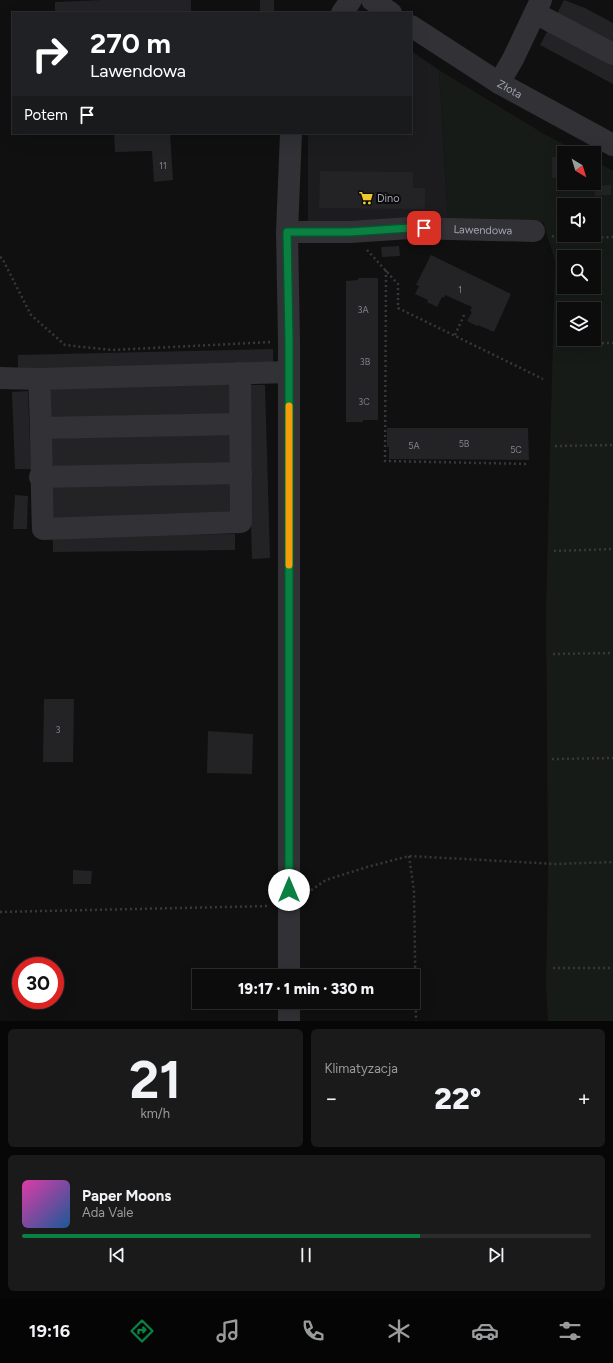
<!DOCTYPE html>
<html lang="pl">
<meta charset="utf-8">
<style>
body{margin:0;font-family:Figtree,sans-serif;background:#1a1a1b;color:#f1f3f6;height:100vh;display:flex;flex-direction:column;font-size:15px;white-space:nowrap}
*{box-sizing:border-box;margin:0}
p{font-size:13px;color:#9a9b9d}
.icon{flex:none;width:22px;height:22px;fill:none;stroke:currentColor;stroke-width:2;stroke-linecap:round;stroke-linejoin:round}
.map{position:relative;height:1021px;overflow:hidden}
.side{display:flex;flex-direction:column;gap:8px;padding:8px;background:#070707;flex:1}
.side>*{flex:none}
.top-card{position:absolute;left:12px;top:12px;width:400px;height:122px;border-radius:0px;box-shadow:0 4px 16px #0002,0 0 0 1px #2c2c2e;background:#202124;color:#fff;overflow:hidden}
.needle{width:26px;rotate:142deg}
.tools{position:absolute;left:557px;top:146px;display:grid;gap:8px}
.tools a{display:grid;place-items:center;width:44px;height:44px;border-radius:0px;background:#0c0c0d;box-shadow:0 4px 16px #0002,0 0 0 1px #2c2c2e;font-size:20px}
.speed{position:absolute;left:12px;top:957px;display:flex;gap:8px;font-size:20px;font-weight:700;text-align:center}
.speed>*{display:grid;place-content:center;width:52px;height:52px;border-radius:50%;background:#0c0c0d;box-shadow:0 4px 16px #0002,0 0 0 1px #2c2c2e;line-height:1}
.speed .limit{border:6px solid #d22;background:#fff;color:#111}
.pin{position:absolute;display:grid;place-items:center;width:34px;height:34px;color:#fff;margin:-17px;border-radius:8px;box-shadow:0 2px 6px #0006}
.me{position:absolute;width:44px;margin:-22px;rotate:0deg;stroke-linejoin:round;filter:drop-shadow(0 0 3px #0008)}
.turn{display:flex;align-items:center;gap:14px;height:84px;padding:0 12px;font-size:18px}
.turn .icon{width:52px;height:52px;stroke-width:2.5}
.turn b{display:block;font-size:28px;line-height:34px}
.then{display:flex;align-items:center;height:38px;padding:0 12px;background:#0003;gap:8px;font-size:15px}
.big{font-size:30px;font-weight:800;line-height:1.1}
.side .widget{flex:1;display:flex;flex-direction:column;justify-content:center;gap:6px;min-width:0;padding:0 14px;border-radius:6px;background:#1a1a1b}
.side .dial{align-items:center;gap:0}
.dial b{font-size:52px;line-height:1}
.song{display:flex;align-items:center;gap:12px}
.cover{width:48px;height:48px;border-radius:6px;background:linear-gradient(135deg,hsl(320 70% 55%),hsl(210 70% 35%))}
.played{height:4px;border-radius:2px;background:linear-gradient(90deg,#0b8043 70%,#2c2c2e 70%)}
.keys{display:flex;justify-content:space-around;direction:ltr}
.heat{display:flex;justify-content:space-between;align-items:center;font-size:22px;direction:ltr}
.side .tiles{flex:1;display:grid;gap:8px;grid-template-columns:1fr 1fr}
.widget:last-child{grid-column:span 2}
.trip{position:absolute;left:192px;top:969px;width:228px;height:40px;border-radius:0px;background:#0c0c0d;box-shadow:0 4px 16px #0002,0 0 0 1px #2c2c2e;font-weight:800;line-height:40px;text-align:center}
.dock{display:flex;height:64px;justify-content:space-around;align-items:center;background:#050505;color:#9a9b9d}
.dock .icon{width:28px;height:28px}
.dock .on{color:#0b8043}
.dock b{font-size:18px;color:#f1f3f6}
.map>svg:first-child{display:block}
.built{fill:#1c1c1e}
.green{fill:#161b18;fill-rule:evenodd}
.building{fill:#232225}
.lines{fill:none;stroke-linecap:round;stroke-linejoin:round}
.path{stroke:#37373d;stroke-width:2.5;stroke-dasharray:2 3;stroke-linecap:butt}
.minor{stroke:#313136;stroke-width:22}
.route-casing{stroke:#07532c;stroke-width:10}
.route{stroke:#0b8043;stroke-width:7}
.slow{stroke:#f59e0b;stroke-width:7}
.labels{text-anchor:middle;stroke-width:4;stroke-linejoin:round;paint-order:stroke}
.number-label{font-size:9px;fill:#81838e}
.street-label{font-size:11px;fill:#a1a4b2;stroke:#0b0b0c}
.poi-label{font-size:11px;fill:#a1a4b2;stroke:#0b0b0c;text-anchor:start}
</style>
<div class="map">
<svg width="613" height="1021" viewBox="0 0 613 1021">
<rect width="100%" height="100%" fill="#101011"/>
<path class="built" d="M411 51 439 70 448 223 308 222V133H411Z"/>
<path class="green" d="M439 70 544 134 580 153H564V183H594V160L613 171V1021H548L546 986 548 870 546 609 555 261 543 222 448 223ZM564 205H594V235H564ZM564 257H594V287H564ZM564 309H594V339H564Z"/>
<path class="building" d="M102 0H191V13H55V2Z
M260 0H274V13H260Z
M564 0 585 8 613 23V44L557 14Z
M548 30 613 65V84L540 45Z
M114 133H170L173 180 154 182 152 151 115 152Z
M552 157H564V178H552Z
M320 171 413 172V188H425V209L319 208Z
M611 185V195L595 196 594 186Z
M399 246 400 256 382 257 381 247Z
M431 255 511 294 494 332 478 325 477 326 467 321 472 312 470 311 472 307 445 295 444 298 442 297 437 307 427 302 428 300 415 294 419 286 416 285Z
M358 278H378V420H363V422H346V281L358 280Z
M273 349V364L18 370V355Z
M230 383 233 415 49 420V387Z
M247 385H265L270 558 252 559Z
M28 391 31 469H15L12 392Z
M387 428H528L529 460 389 459V447H387Z
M232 434 235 465 52 469 51 437Z
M233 483 234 514 50 520 51 487Z
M15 495 28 496 27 529H13Z
M235 534V550L53 552V536Z
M44 699H74L73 762H43Z
M208 731 253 734 252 774 207 773Z
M73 870 92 871 91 884H73Z"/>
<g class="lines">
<path class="path" d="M552 236 560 239 613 237
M367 250 398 284V308L543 379
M0 257 2 258 31 315 65 345 112 350 271 342
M386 270 385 461 529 464
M455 335 465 313
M557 344 613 343
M555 446 613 445
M554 551 613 549
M553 654 613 653
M552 759 613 758
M409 856 414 891 416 1021
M307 893 326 880 367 867 409 856 556 864 613 862
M0 912 270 906
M553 968H613"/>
<g class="minor">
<path d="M372 0 391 13"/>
<path d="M342 13 351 0"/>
<path d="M535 13 613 54"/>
<path id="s1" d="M411 26 499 83 613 145"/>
<path d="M499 83 513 59 541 0"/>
<path id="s2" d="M287 232H350L410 228 534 231"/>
<path d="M0 378 39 379 289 372"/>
<path d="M39 379C42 429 41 479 43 529L241 522 240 373"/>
<path d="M41 428 239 424"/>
<path d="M40 477 241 473"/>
<path d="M289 976V341L287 232 291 133"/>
<path d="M289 1021V1002"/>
</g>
</g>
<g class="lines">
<defs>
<path id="route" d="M289 890V341L287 232H350L410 228H424"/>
</defs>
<use href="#route" class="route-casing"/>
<use href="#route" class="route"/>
<path class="slow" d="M289 565V406"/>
</g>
<defs>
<symbol id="supermarket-bare" viewBox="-9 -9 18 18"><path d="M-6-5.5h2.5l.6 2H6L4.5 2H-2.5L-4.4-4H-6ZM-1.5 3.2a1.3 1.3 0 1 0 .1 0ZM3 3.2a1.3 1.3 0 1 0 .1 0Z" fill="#efc92a" stroke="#0b0b0c" stroke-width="2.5" paint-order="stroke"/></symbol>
</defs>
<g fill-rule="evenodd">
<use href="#supermarket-bare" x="356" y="188" width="20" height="20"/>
</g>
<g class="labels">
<g class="number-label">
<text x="163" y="169">11</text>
<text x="460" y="293">1</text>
<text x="363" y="313">3A</text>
<text x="365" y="365">3B</text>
<text x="364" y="405">3C</text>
<text x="464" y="447">5B</text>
<text x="414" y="449">5A</text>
<text x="516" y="453">5C</text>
<text x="58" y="733">3</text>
</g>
<g class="street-label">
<text dy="4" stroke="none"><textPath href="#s1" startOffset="117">Złota</textPath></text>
<text dy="4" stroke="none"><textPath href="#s2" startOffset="196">Lawendowa</textPath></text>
</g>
<g class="poi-label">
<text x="377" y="202">Dino</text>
</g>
</g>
</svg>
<div class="tools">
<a><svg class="needle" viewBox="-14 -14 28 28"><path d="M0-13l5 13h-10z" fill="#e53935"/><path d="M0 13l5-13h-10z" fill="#9a9b9d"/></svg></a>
<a><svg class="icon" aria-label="sound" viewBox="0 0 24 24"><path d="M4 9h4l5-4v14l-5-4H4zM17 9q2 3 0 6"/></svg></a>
<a><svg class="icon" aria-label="search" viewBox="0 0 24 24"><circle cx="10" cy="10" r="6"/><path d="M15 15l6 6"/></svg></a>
<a><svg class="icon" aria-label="layers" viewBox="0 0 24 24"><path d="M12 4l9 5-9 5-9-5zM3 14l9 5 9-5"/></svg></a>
</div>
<div class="speed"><div class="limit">30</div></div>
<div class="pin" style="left:424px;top:228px;background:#d93025"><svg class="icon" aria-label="arrive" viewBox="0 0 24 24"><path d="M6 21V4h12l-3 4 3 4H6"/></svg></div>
<svg class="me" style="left:289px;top:890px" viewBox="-20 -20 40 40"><circle r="19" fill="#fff"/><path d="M0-13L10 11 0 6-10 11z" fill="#0b8043"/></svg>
<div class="trip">19:17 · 1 min · 330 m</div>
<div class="top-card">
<div class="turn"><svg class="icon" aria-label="right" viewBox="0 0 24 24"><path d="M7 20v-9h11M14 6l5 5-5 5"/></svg><div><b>270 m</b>Lawendowa</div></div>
<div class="then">Potem<svg class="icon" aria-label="arrive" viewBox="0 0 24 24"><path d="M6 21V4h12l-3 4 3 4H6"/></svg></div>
</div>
</div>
<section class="side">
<div class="tiles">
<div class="widget dial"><b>21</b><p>km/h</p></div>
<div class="widget"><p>Klimatyzacja</p>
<div class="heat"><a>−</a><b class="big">22°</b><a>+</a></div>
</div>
<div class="widget">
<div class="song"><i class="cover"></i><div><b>Paper Moons</b><p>Ada Vale</p></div></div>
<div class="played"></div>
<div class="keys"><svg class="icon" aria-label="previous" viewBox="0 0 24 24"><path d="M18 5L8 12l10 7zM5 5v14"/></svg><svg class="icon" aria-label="pause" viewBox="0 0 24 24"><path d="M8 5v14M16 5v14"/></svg><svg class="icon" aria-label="next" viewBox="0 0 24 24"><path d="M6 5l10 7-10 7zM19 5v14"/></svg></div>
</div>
</div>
</section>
<nav class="dock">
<b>19:16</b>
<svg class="icon on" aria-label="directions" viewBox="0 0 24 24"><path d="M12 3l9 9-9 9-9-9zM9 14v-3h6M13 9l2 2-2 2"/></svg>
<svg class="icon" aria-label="music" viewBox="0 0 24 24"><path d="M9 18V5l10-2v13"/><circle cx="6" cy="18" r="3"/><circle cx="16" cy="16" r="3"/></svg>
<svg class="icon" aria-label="phone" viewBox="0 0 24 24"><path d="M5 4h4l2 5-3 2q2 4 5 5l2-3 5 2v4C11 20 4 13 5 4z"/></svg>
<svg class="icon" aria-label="climate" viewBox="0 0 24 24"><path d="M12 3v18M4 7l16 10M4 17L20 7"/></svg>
<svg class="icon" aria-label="car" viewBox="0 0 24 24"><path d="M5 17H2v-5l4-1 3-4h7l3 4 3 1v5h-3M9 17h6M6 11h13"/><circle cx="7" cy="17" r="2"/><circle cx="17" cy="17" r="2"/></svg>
<svg class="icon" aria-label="filters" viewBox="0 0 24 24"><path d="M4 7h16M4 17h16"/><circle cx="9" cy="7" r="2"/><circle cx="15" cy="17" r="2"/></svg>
</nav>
